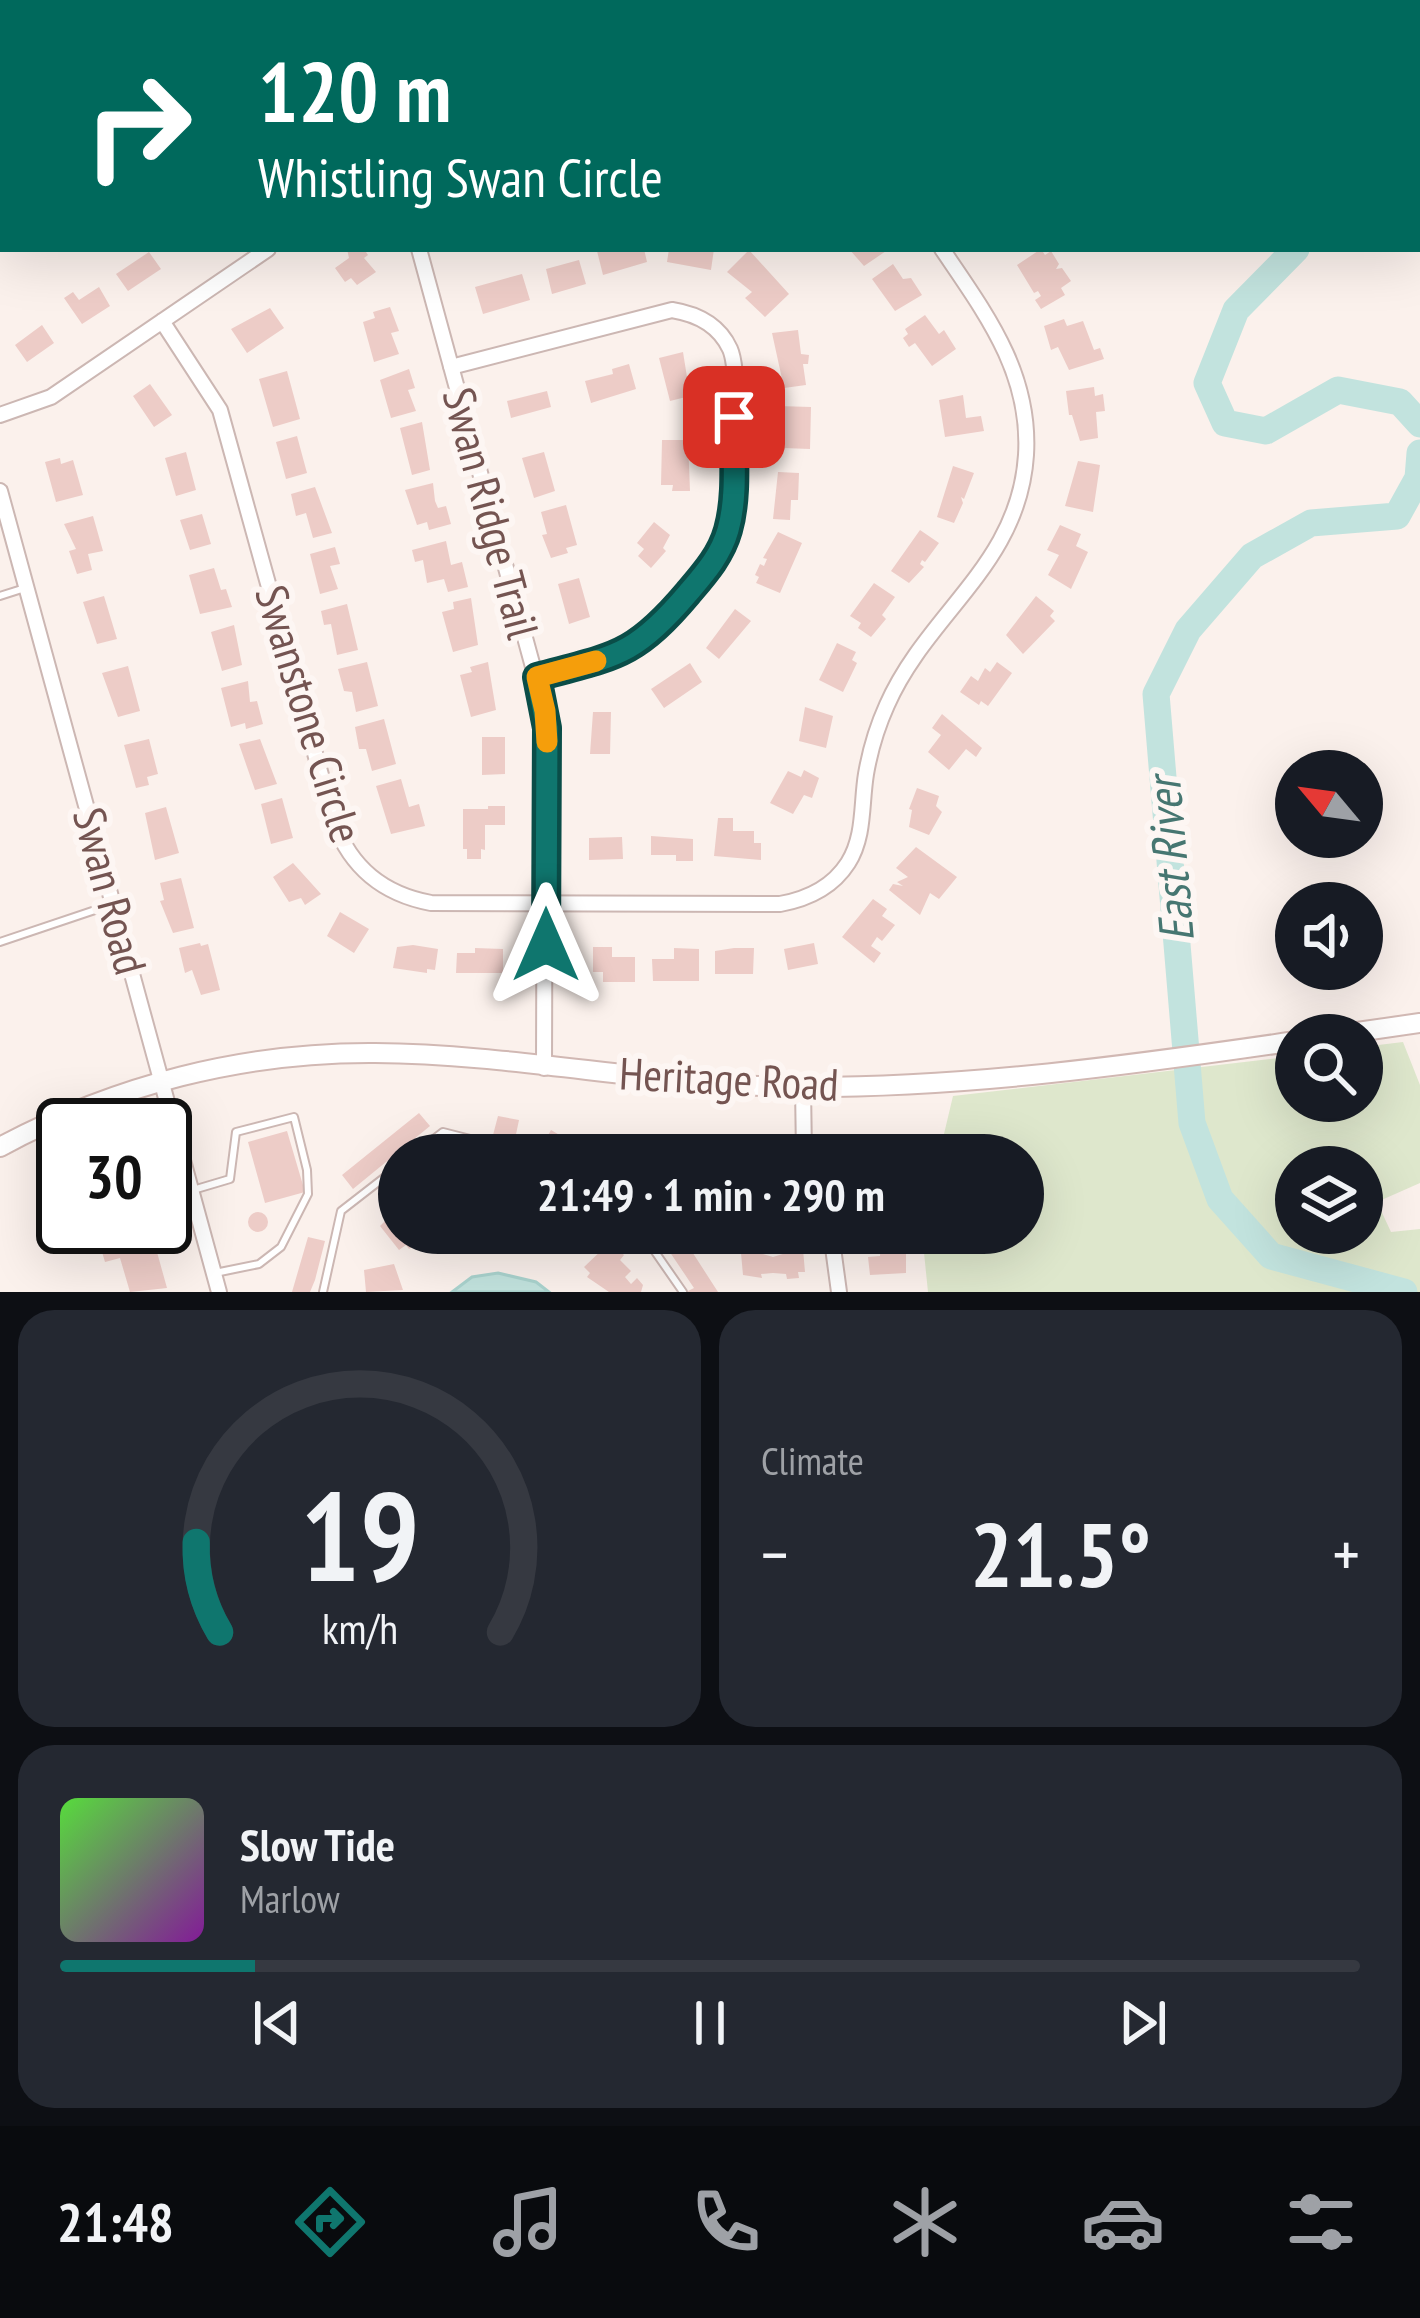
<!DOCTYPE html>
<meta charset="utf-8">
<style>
body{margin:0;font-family:"PT Sans Narrow",sans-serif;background:#242831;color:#f1f3f6;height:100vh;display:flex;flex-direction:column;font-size:45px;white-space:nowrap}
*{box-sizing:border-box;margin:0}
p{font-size:39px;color:#9ea1a6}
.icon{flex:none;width:66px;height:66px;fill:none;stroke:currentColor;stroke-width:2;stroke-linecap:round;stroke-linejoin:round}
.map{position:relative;height:1292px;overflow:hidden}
.details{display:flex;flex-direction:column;gap:18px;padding:18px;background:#0d0f14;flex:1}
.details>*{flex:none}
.hud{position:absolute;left:0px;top:0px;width:1422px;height:252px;box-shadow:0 12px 48px #0002;background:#00695c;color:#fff;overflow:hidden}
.needle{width:78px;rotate:299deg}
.controls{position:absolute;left:1275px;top:750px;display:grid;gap:24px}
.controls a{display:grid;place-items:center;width:108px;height:108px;border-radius:50%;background:#171b24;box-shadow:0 12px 48px #0002;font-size:60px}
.speed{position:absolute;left:36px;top:1098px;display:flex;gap:24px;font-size:60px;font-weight:700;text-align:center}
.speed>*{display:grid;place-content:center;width:156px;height:156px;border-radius:50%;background:#171b24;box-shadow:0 12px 48px #0002;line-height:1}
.speed .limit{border:6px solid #111;border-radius:18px;background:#fff;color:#111}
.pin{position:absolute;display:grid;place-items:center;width:102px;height:102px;color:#fff;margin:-51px;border-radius:24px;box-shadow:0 6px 18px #0006}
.me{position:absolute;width:132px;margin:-66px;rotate:0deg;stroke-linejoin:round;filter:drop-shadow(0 0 9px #0008)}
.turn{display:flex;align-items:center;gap:42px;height:252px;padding:0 60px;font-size:54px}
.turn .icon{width:156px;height:156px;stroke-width:2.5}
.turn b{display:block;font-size:84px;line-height:102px}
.big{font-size:90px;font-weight:700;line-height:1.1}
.details .card{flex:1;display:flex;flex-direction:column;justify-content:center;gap:18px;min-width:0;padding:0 42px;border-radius:36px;background:#242831}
.details .dial{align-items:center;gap:0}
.dial svg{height:312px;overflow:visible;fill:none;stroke:#363941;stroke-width:7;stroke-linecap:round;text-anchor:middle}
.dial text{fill:#f1f3f6;stroke:none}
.song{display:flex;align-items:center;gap:36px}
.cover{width:144px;height:144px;border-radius:18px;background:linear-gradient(135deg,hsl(110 70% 55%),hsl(290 70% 35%))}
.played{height:12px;border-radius:6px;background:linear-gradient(90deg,#0f766e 15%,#363941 15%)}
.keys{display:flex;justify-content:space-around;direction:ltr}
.heat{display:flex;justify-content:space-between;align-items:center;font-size:66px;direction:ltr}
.details .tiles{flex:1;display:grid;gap:18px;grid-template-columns:1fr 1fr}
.card:last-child{grid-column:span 2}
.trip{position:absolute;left:378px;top:1134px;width:666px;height:120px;border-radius:60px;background:#171b24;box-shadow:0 12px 48px #0002;font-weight:700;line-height:120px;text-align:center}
.tab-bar{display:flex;height:192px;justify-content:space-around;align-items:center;background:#090b0e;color:#9ea1a6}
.tab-bar .icon{width:84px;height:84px}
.tab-bar .active{color:#0f766e}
.tab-bar b{font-size:54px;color:#f1f3f6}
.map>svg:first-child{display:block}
.green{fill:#dee7cc;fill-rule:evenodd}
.water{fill:#c2e3de;stroke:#aad3ce;stroke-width:3}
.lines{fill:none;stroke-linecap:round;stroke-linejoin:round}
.river{stroke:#c2e3de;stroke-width:27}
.building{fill:#edccc7}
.lane-casing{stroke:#ccb7b3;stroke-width:10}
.street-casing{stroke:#ccb7b3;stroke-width:18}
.secondary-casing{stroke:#d1b8b3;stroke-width:22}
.lane{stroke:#fff;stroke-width:6}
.street{stroke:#fff;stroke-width:14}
.secondary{stroke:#fff;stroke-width:18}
.route-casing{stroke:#0a4d48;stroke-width:30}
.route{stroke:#0f766e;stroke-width:21}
.slow{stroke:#f59e0b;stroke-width:21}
.labels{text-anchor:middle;stroke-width:12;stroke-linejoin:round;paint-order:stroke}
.street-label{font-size:45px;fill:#745451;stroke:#fdf6f3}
.water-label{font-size:48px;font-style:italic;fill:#467671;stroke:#fdf6f3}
</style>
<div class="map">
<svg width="1420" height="1292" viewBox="0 0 1420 1292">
<rect width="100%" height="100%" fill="#fbf1ec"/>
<path class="green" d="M1403 1042 1420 1085V1183L1377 1202 1391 1232 1420 1229V1292H928L922 1233H1023V1155H939L953 1096 1296 1056V1101H1362V1047ZM1296 1167H1362V1233H1296Z"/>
<path class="water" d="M498 1273 536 1282 549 1292H452L472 1277Z"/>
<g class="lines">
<path class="river" d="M1051 0 1055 3
M1296 249 1236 310 1207 383 1225 423 1266 431 1338 390 1400 402 1420 424
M1404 1292 1271 1256 1220 1199 1192 1123 1156 694 1188 630 1252 556 1311 523 1397 516 1418 478 1420 453"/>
</g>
<path class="building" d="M347 249H364L368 255 364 258 376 272 357 285 351 278 345 282 335 268 349 258Z
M607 249H644L647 262 603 275 597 251Z
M669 249H714L711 270 667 262Z
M849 249H889L864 266Z
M1041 249 1045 255 1051 251 1059 264 1056 269 1062 268 1071 281 1061 288 1065 295 1041 309 1035 300 1041 296 1038 291 1034 293 1017 265Z
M749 250 789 294 765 317 745 298 752 292 727 272Z
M149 252 161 269 128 291 116 274Z
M579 260 586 284 552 294 546 269Z
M893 264 903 279 911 278 922 295 895 311 872 279Z
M522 274 530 300 483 314 475 287Z
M99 287 110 306 82 324 64 298 73 292 79 300Z
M390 307 399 331 391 333 399 354 374 362 363 322 375 318 373 312Z
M270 308 284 328 247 353 231 329Z
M925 315 939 334 944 330 956 349 932 366 915 343 909 347 903 338 908 334 905 329Z
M1064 319 1067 326 1083 321 1094 350 1100 348 1104 359 1069 370 1058 347 1051 350 1044 326Z
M42 325 54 343 27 362 15 345Z
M798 330 801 354 809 355 808 364H803L806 385 784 388 772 333Z
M683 352 690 396 670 401 659 358Z
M629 364 636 389 591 403 585 381 613 374 612 369Z
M409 369 415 388 408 390 416 411 391 418 380 380Z
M287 371 300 419 273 427 259 379Z
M150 384 172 415 154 427 133 396Z
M1094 387 1095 396 1103 394 1105 411 1096 412 1098 438 1080 441 1072 415H1069L1066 391Z
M547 391 551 407 511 418 507 401Z
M963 395 966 418 981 416 984 431 945 437 939 400Z
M778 406 811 407 810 449 783 448 784 427H777Z
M422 422 430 470 412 475 400 428Z
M297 436 307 473 286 479 276 442Z
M662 440H688L690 491H672L673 485H661Z
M186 452 196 490 176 496 165 458Z
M544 452 555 491 534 498 522 458Z
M60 458 61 464 73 460 83 495 56 502 45 462Z
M1078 461 1100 465 1093 512 1065 506Z
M953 466 974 473 964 499 961 497 963 503 954 523 937 517Z
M778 472 799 473 798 500H791L790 520 773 519Z
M433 483 435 501 438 508 446 506 451 524 429 530 427 522 417 525 405 490Z
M315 487 332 533 313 538 306 513 296 516 291 494Z
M566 505 577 545 566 548 568 553 551 558 542 535 547 534 541 512Z
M202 514 211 544 190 550 180 520Z
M93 516 103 551 88 554 92 570 77 574 69 551 76 549 64 524Z
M654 522 670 535 663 548 666 551 651 568 638 556 644 549 637 543Z
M1060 525 1081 534 1076 546 1088 552 1071 589 1048 575 1059 555 1047 550Z
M920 530 939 543 925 562 922 560 920 564 924 567 909 583 891 571Z
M778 532 802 543 780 593 756 583 759 577 755 575 760 564 764 566 767 559 763 558Z
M446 541 451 565 462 562 468 587 448 592 444 579 427 583 423 560 415 562 412 550Z
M335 547 340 564 330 566 338 589 320 594 310 554Z
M214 568 221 590 226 589 232 607 200 614 189 575Z
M579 578 590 617 569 624 558 584Z
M874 583 895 597 882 615 886 619 871 637 858 628 861 623 850 616Z
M104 596 117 639 97 644 83 602Z
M1036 596 1054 611 1050 616 1055 621 1023 654 1006 635Z
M471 598 478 645 453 652 442 612 454 609 453 602Z
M347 604 358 650 337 655 331 624 324 625 321 611Z
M735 609 751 621 719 659 706 648Z
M234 625 242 665 222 671 211 632Z
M837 643 856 652 852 660 857 663 843 692 819 680Z
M367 662 378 706 356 712 352 692 344 691 338 669Z
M488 662 496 710 471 717 460 675 472 672 470 667Z
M997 662 1012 673 988 706 981 701 979 705 960 692 971 676 978 681 985 668 990 672Z
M690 663 702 682 664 708 651 689Z
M128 666 140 711 118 717 102 673Z
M248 681 250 702 257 701 263 724 246 729 245 723 231 727 221 688Z
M805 707 833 716 826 748 799 741Z
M593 712H611L610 754H590Z
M942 714 982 748 976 757 966 749 949 770 928 752 941 735 932 728Z
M384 719 396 764 372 771 366 749H359L355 727Z
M482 737H505V774L482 775Z
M149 739 158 774 147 777 149 785 136 788 124 745Z
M260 739 277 784 255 790 239 744Z
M804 770 819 778 812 798 804 795 793 814 770 803 788 771 801 777Z
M401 779 409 807 419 804 425 826 391 834 376 786Z
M917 788 939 796 936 806 942 812 929 835 909 827 912 810 909 809Z
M282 798 293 838 271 844 261 804Z
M488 806H505V825H485V850L481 849V859H467V849H463V809H488Z
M166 807 179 853 155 860 145 813Z
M718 818H733V831H754V843H761V860L714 856Z
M651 836 693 839V861H676V855H651Z
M622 837 623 859 589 860V838Z
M916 847 957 877 939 899 930 893 920 915 889 890 893 884 903 886 897 882 908 877 896 868Z
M293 863 321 894 305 905 301 898 289 902 273 877Z
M181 878 194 928 173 933 160 901 164 900 160 883Z
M873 899 887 909 882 916 895 925 882 941 877 937 871 946 881 953 874 963 842 937Z
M340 912 369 929 354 953 327 936Z
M200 943 201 946 208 944 220 990 201 995 192 970 185 973 179 948Z
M814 943 818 964 788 970 784 949Z
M413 945 438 949 435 970 427 969V973L393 968 397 947Z
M593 947H612V957H635V982H603V972H593Z
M475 948 503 949V973H456L457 953H475Z
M674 948 699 949V981H653L652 959H674Z
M734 948H754L753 974H715V951Z
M419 1113 430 1126 353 1189 342 1175Z
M498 1116 519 1120 515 1139 493 1135Z
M551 1130 585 1150 596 1155H558L542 1146Z
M287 1131 305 1192 265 1203 248 1142Z
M708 1140 741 1142 740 1155H703Z
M884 1140 920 1142V1155H883Z
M394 1212 399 1213V1233H422L417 1237 420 1241 409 1249 406 1245 399 1250 380 1226Z
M248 1222a10 10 0 1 1 20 0a10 10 0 1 1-20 0Z
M119 1227H150L167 1288 130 1292 120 1258 105 1262 99 1242 115 1237 112 1229Z
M531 1233H578L566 1254 539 1244 542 1239Z
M657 1233H680L718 1292H686L694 1288Z
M881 1233H906V1273L870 1275 868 1257 880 1256Z
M308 1237 325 1241 315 1280 310 1292H292Z
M802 1238 805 1272H798L799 1278 787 1279 786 1274 773 1273 761 1274 762 1278 743 1275 740 1242 758 1240 759 1253 773 1257 786 1253 785 1240Z
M606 1246 615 1254 619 1250 624 1255 620 1260 631 1271 625 1277 631 1284 637 1278 643 1285 641 1292H609L587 1277 590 1273 584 1267Z
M394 1264 403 1290 366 1292 364 1270Z"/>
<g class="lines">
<defs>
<path id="lane" d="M0 596 25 588
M0 942 110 905
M413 1155 443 1132 533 1155
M764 1155V1146
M849 1155 857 1147
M193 1190 230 1179 236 1132 294 1117 307 1170 308 1194 281 1247 259 1264 215 1273
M642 1233 683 1292
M323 1292 341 1211 399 1166"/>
<path id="street" d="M772 0 774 3
M205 3 209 0
M627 3 631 0
M0 18 3 22
M0 146 3 144
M419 249 545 711 544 1068
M162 321 220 410 334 822C351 868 383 894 431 903L780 904C808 899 832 888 848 863 865 836 861 804 866 774 870 751 877 727 887 705 928 612 1019 565 1026 455 1031 373 986 314 942 249
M451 367 672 310C697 314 719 325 730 349 742 376 735 514 724 542 711 574 680 607 656 630 625 660 577 666 537 677
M0 415 51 397 268 249
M0 491 219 1292
M803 1087 804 1155
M831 1233 839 1292"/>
<path id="secondary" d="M1336 1035 1420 1023
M0 1147C115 1085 243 1052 375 1053 517 1054 657 1086 799 1087 965 1088 1132 1065 1296 1041"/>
</defs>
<use href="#lane" class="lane-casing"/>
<use href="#street" class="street-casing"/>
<use href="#secondary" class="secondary-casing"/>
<use href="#lane" class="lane"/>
<use href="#street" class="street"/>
<use href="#secondary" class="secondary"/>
</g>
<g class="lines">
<defs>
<path id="route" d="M546 945 547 728 537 677C615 656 634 657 688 593 705 573 721 555 728 530 738 495 733 453 734 417"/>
</defs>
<use href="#route" class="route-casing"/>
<use href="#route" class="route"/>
<path class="slow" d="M547 742 545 711 537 677 596 661"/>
</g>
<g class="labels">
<g class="street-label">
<text transform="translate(491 513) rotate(75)" y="16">Swan Ridge Trail</text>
<text transform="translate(309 714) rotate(73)" y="16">Swanstone Circle</text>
<text transform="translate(110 891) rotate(75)" y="16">Swan Road</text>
<text transform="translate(729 1079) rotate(3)" y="16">Heritage Road</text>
</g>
<g class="water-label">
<text transform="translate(1170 860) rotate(-95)" y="17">East River</text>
</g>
</g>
</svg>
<div class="controls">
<a><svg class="needle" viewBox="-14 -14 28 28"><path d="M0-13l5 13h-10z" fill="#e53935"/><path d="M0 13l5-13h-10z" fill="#9ea1a6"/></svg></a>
<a><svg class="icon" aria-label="sound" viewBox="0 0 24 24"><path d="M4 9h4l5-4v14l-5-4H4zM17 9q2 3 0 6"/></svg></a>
<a><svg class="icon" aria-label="search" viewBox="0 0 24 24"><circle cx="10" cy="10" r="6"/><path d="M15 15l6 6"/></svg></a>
<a><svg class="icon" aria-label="layers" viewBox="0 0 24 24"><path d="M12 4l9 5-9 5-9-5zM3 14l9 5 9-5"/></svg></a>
</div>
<div class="speed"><div class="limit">30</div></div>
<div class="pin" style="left:734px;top:417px;background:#d93025"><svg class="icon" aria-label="arrive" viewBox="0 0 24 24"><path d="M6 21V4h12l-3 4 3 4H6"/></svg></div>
<svg class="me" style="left:546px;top:945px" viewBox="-20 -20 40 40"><path d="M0-17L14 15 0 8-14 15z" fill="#0f766e" stroke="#fff" stroke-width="4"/></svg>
<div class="trip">21:49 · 1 min · 290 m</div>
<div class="hud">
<div class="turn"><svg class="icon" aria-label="right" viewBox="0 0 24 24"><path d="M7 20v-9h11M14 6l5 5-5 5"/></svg><div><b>120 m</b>Whistling Swan Circle</div></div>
</div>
</div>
<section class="details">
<div class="tiles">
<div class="card dial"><svg viewBox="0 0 100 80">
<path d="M14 69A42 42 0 1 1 86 69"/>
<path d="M14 69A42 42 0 0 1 8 46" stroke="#0f766e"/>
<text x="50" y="56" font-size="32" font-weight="700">19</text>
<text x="50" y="72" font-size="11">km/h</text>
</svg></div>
<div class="card"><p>Climate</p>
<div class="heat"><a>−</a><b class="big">21.5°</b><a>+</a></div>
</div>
<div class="card">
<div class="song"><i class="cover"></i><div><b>Slow Tide</b><p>Marlow</p></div></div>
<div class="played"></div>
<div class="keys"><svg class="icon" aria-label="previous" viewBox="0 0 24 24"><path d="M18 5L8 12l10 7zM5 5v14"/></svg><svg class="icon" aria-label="pause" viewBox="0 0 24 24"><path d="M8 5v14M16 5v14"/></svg><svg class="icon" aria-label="next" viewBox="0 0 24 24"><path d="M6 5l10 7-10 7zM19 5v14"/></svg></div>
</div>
</div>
</section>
<nav class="tab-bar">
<b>21:48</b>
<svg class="icon active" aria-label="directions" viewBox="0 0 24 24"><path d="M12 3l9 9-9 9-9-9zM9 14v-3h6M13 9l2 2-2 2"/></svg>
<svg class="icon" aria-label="music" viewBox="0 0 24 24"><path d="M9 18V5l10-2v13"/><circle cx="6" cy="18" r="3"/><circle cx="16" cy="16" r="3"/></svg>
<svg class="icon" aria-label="phone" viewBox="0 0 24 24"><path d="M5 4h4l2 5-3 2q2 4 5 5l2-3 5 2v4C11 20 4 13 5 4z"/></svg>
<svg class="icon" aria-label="climate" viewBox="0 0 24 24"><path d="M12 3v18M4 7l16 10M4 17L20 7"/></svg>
<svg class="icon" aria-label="car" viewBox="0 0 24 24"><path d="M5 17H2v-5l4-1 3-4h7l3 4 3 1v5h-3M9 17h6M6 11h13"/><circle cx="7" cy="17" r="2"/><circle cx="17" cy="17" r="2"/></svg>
<svg class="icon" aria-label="filters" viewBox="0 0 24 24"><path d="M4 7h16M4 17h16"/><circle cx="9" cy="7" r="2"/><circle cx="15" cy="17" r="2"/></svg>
</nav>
